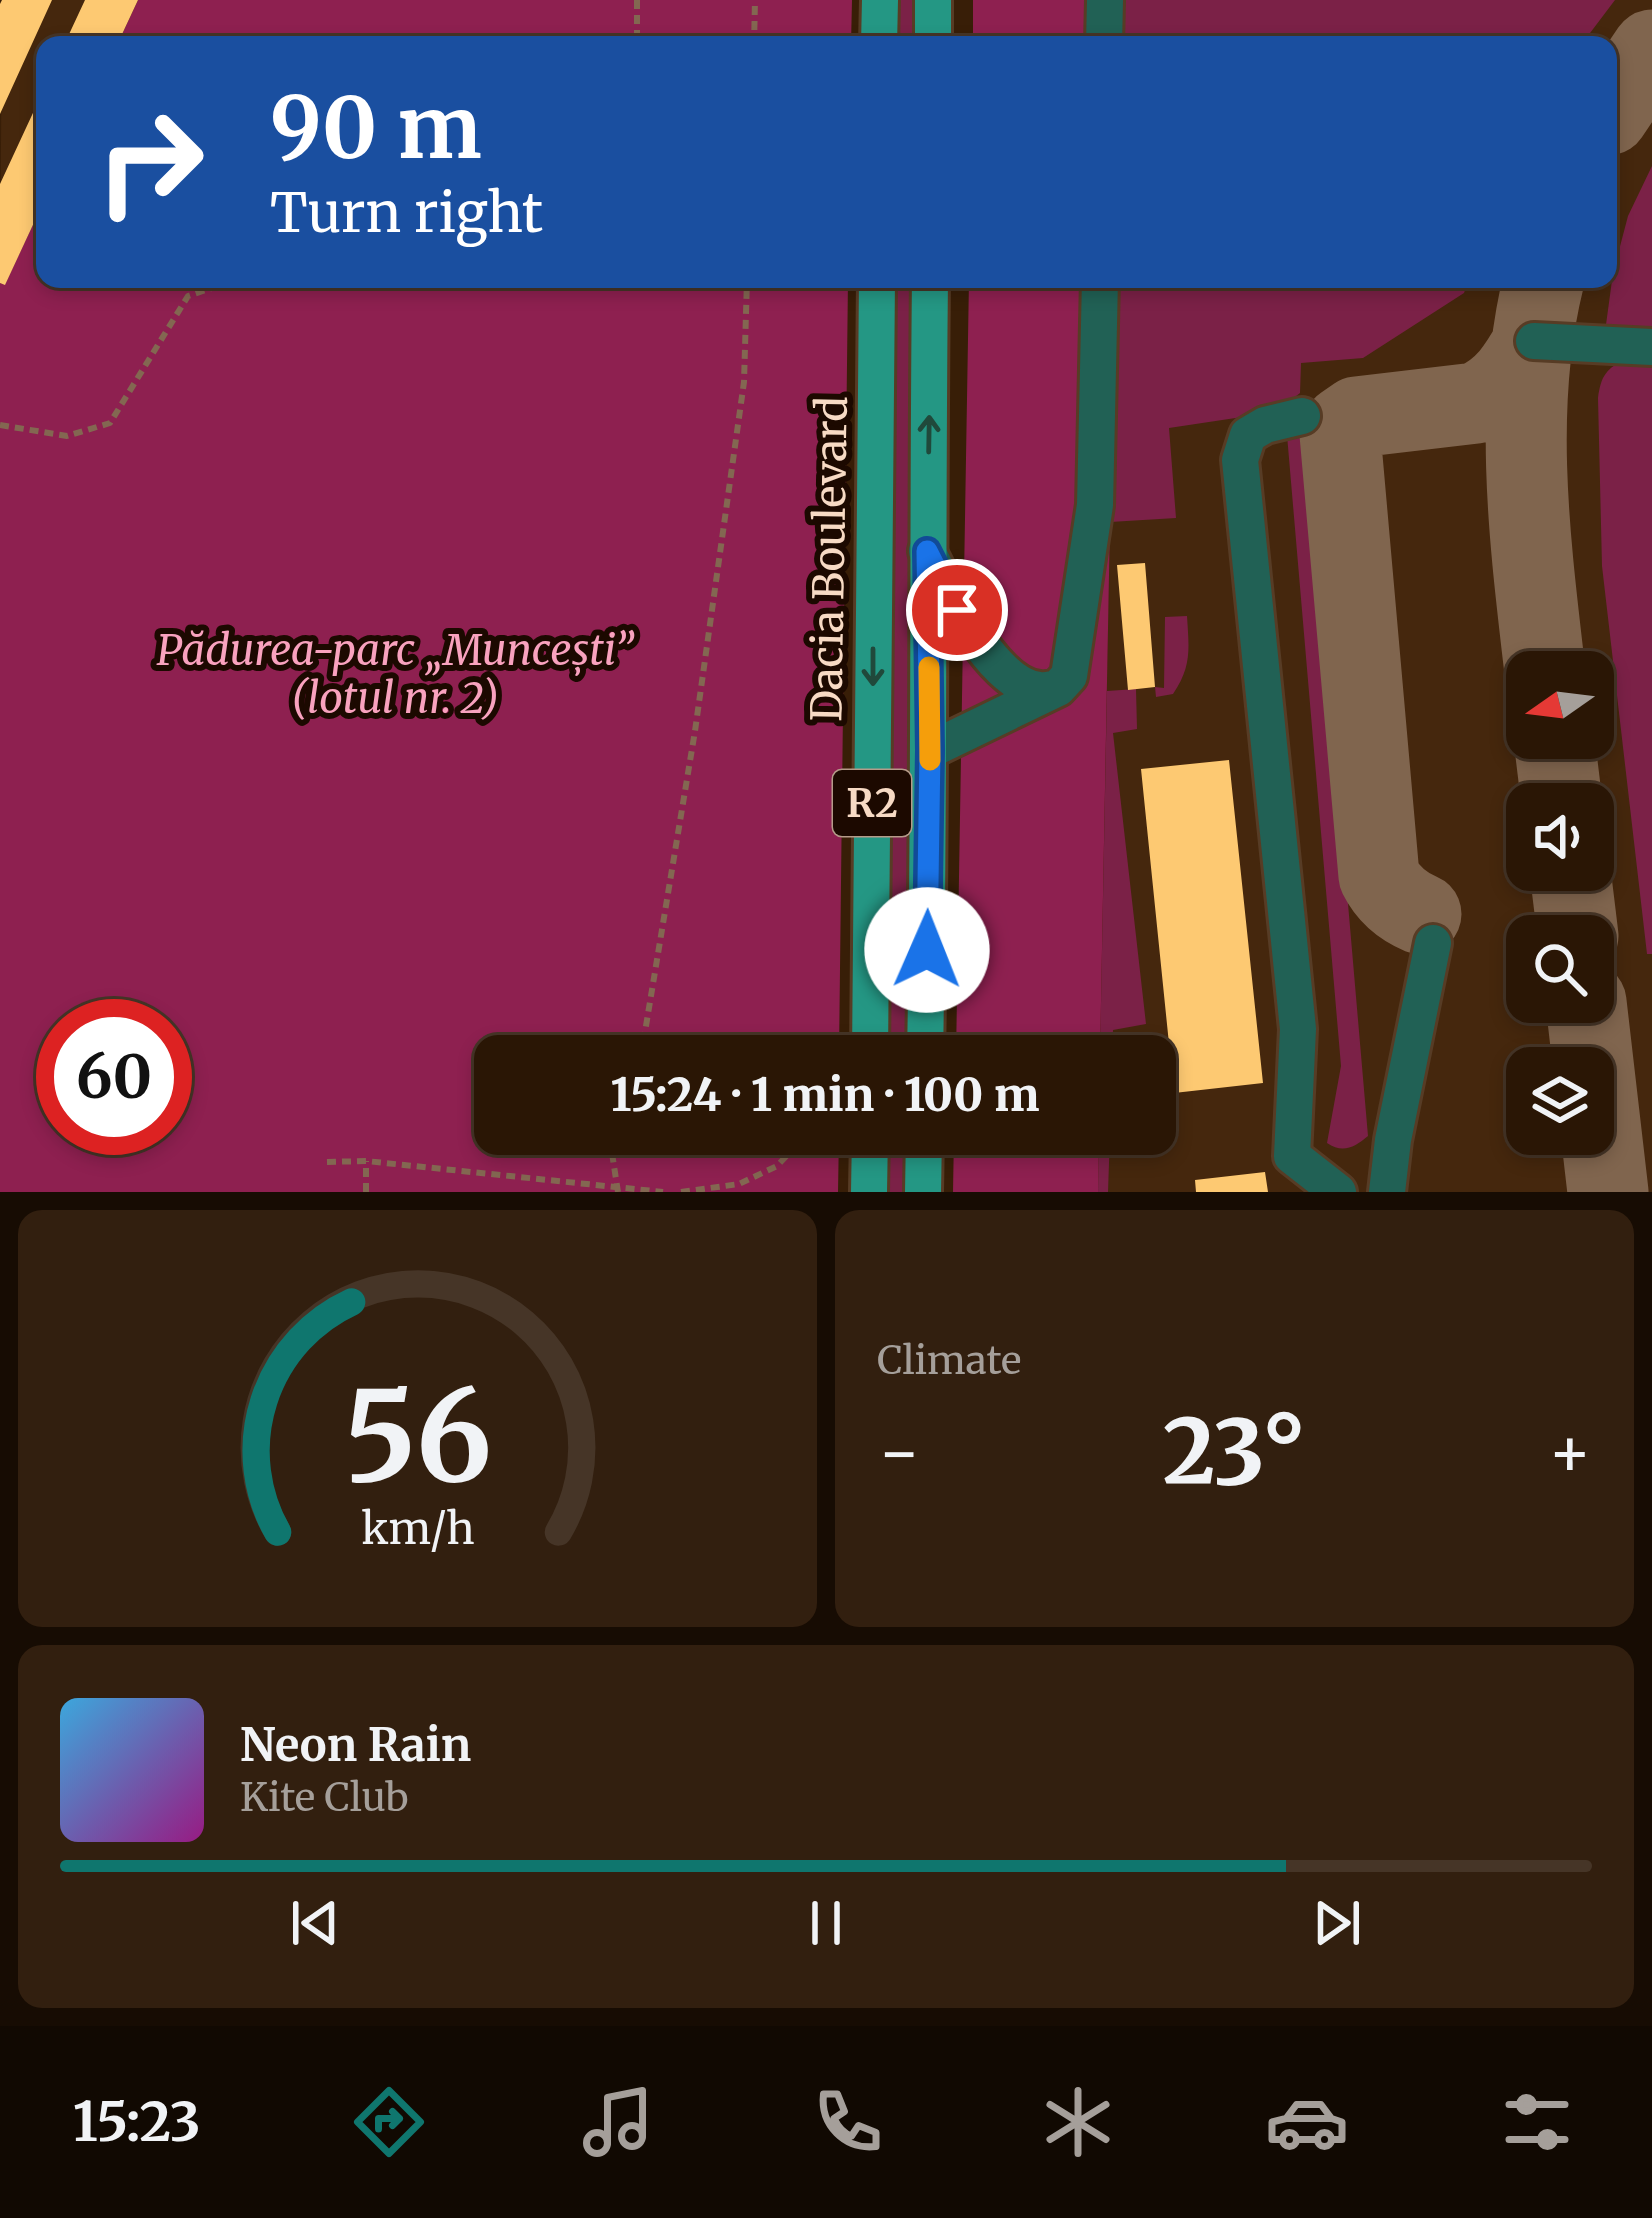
<!DOCTYPE html>
<meta charset="utf-8">
<style>
body{margin:0;font-family:Merriweather,serif;background:#321f0f;color:#f1f3f6;height:100vh;display:flex;flex-direction:column;font-size:45px;white-space:nowrap}
*{box-sizing:border-box;margin:0}
p{font-size:39px;color:#a59f9a}
.icon{flex:none;width:66px;height:66px;fill:none;stroke:currentColor;stroke-width:2;stroke-linecap:round;stroke-linejoin:round}
.map{position:relative;height:1192px;overflow:hidden}
.panel{display:flex;flex-direction:column;gap:18px;padding:18px;background:#170c03;flex:1}
.panel>*{flex:none}
.hud{position:absolute;left:36px;top:36px;width:1581px;height:252px;border-radius:24px;box-shadow:0 6px 18px #0003,0 0 0 3px #463527;background:#1a4fa0;color:#fff;overflow:hidden}
.needle{width:78px;rotate:256deg}
.controls{position:absolute;left:1506px;top:651px;display:grid;gap:24px}
.controls a{display:grid;place-items:center;width:108px;height:108px;border-radius:24px;background:#2a1605;box-shadow:0 6px 18px #0003,0 0 0 3px #463527;font-size:60px}
.speed{position:absolute;left:36px;top:999px;display:flex;gap:24px;font-size:60px;font-weight:700;text-align:center}
.speed>*{display:grid;place-content:center;width:156px;height:156px;border-radius:50%;background:#2a1605;box-shadow:0 6px 18px #0003,0 0 0 3px #463527;line-height:1}
.speed .limit{border:18px solid #d22;background:#fff;color:#111}
.pin{position:absolute;display:grid;place-items:center;width:102px;height:102px;color:#fff;margin:-51px;border:6px solid #fff;border-radius:50%;box-shadow:0 3px 12px #0007}
.me{position:absolute;width:132px;margin:-66px;rotate:1deg;stroke-linejoin:round;filter:drop-shadow(0 0 9px #0008)}
.turn{display:flex;align-items:center;gap:42px;height:252px;padding:0 36px;font-size:54px}
.turn .icon{width:156px;height:156px;stroke-width:2.5}
.turn b{display:block;font-size:84px;line-height:102px}
.big{font-size:90px;font-weight:800;line-height:1.1}
.panel .widget{flex:1;display:flex;flex-direction:column;justify-content:center;gap:18px;min-width:0;padding:0 42px;border-radius:24px;background:#321f0f}
.panel .dial{align-items:center;gap:0}
.dial svg{height:312px;overflow:visible;fill:none;stroke:#463527;stroke-width:7;stroke-linecap:round;text-anchor:middle}
.dial text{fill:#f1f3f6;stroke:none}
.song{display:flex;align-items:center;gap:36px}
.cover{width:144px;height:144px;border-radius:18px;background:linear-gradient(135deg,hsl(200 70% 55%),hsl(310 70% 35%))}
.played{height:12px;border-radius:6px;background:linear-gradient(90deg,#0f766e 80%,#463527 80%)}
.keys{display:flex;justify-content:space-around;direction:ltr}
.heat{display:flex;justify-content:space-between;align-items:center;font-size:66px;direction:ltr}
.panel .tiles{flex:1;display:grid;gap:18px;grid-template-columns:1fr 1fr}
.widget:last-child{grid-column:span 2}
.trip{position:absolute;left:474px;top:1035px;width:702px;height:120px;border-radius:24px;background:#2a1605;box-shadow:0 6px 18px #0003,0 0 0 3px #463527;font-weight:800;line-height:120px;text-align:center}
.menu{display:flex;height:192px;justify-content:space-around;align-items:center;background:#110902;color:#a59f9a}
.menu .icon{width:84px;height:84px}
.menu .current{color:#0f766e}
.menu b{font-size:54px;color:#f1f3f6}
.map>svg:first-child{display:block}
.built{fill:#45270d;fill-rule:evenodd}
.green{fill:#7b2147}
.forest{fill:#8e2050;fill-rule:evenodd}
.lines{fill:none;stroke-linecap:round;stroke-linejoin:round}
.taxiway{stroke:#80654e;stroke-width:81}
.building{fill:#fdc972}
.minor-casing{stroke:#573c25;stroke-width:42}
.major-casing{stroke:#573c25;stroke-width:42}
.path{stroke:#836751;stroke-width:6;stroke-dasharray:9 6;stroke-linecap:butt}
.minor{stroke:#216155;stroke-width:36}
.major{stroke:#249784;stroke-width:36}
.oneway{stroke:#20493b}
.route-casing{stroke:#114b97;stroke-width:30}
.route{stroke:#1a73e8;stroke-width:21}
.slow{stroke:#f59e0b;stroke-width:21}
.labels{text-anchor:middle;stroke-width:12;stroke-linejoin:round;paint-order:stroke}
.shield{fill:#1c0900;stroke:#b59b89;stroke-width:3}
.shield-label{font-size:39px;font-weight:bold;fill:#f7dac4}
.street-label{font-size:42px;fill:#f7dac4;stroke:#1c0900}
.park-label{font-size:42px;font-style:italic;fill:#f9a2be;stroke:#1c0900}
</style>
<div class="map">
<svg width="1652" height="1192" viewBox="0 0 1652 1192">
<rect width="100%" height="100%" fill="#381e07"/>
<path class="built" d="M2 0H138L117 45H45V199L5 285 0 283Z
M1119 0H1652V1192H1098L1099 1134H1155V1056H1100L1114 279H1608V45H1118ZM1527 672H1593V738H1527ZM1527 804H1593V870H1527ZM1527 936H1593V1002H1527ZM1527 1068H1593V1134H1527Z"/>
<path class="green" d="M898 0H917L916 45H897Z
M1119 0H1615L1581 45H1118Z
M1652 166V335L1605 332 1613 273 1628 216Z
M895 279H914L907 1056H885Z
M1114 279H1469L1464 293 1363 358 1301 363 1300 393 1276 412 1169 428 1176 518 1110 522Z
M1627 359 1652 360V954H1647L1602 566 1598 398C1601 376 1606 368 1627 359Z
M1300 432 1308 439 1368 1136C1355 1147 1343 1154 1327 1143L1341 1066 1287 435Z
M1187 616C1189 649 1192 666 1173 694L1156 697 1155 687 1164 688 1165 617Z
M1136 689 1137 729 1113 733 1146 1024 1113 1030 1112 1056H1100L1107 691Z
M884 1134H906L905 1192H883Z
M1099 1134H1110L1108 1192H1098Z"/>
<path class="forest" d="M138 0H852L851 45H117Z
M973 0H1084V45H973Z
M45 199V279H848L839 1056H495V1134H839L838 1192H0V283L5 284ZM63 1026H165V1128H63Z
M969 279H1082L1110 522 1100 1056H956Z
M954 1134H1099L1098 1192H953Z"/>
<g class="lines">
<path class="taxiway" d="M1608 115 1652 50
M1544 279C1512 407 1530 543 1545 672
M1554 738 1562 804
M1570 870 1578 936
M1421 914C1402 906 1388 894 1379 876L1340 434 1344 426 1357 417 1476 403C1505 390 1519 368 1534 341
M1586 1002 1608 1192"/>
</g>
<path class="building" d="M2 0H52L0 114V4Z
M85 0H138L117 45H64Z
M45 87V199L5 285 0 283V184Z
M1145 563 1155 687 1128 690 1117 565Z
M1229 760 1263 1083 1174 1093 1141 769Z
M1265 1172 1268 1192H1196L1195 1180Z"/>
<g class="lines">
<defs>
<path id="minor" d="M1104 45 1105 0
M1534 341 1652 347
M1302 416 1265 425 1248 435 1240 460 1298 1029 1292 1156 1338 1192
M927 551C946 589 992 685 1039 690 1045 691 1052 689 1058 688L1069 676 1095 505 1100 279
M930 750 1058 688
M1387 1192 1393 1140 1433 943"/>
<path id="major" d="M879 45 880 0
M933 45V0
M870 1056 877 279
M925 1056C930 797 927 538 930 279
M869 1192 870 1134
M923 1192 924 1134"/>
</defs>
<use href="#minor" class="minor-casing"/>
<use href="#major" class="major-casing"/>
<path class="path" d="M637 0V45
M754 45 755 0
M0 425 67 436 110 423 188 296 238 279
M641 1056 695 731 744 382 747 279
M327 1162 366 1161 663 1192
M366 1192V1161
M618 1192 612 1153 619 1134
M681 1192 739 1184 777 1166 807 1134"/>
<use href="#minor" class="minor"/>
<use href="#major" class="major"/>
</g>
<defs><path id="oneway-shaft" d="M-6 0H5M1.5-3L5.5 0L1.5 3" fill="none" stroke-width="1.6" stroke-linecap="round" stroke-linejoin="round" transform="scale(3)"/></defs>
<g class="oneway">
<use href="#oneway-shaft" transform="translate(929 434) rotate(-89)"/>
<use href="#oneway-shaft" transform="translate(873 667) rotate(90)"/>
</g>
<g class="lines">
<defs>
<path id="route" d="M927 950 930 750 927 551 957 610"/>
</defs>
<use href="#route" class="route-casing"/>
<use href="#route" class="route"/>
<path class="slow" d="M929 667 930 760"/>
</g>
<g class="labels">
<rect class="shield" x="833" y="770" width="78" height="66" rx="9"/>
<g class="shield-label">
<text x="872" y="817">R2</text>
</g>
<g class="street-label">
<text transform="translate(829 559) rotate(-89)" y="15">Dacia Boulevard</text>
</g>
<g class="park-label">
<text x="395" y="665">Pădurea-parc „Muncești”<tspan x="395" dy="48">(lotul nr. 2)</tspan></text>
</g>
</g>
</svg>
<div class="controls">
<a><svg class="needle" viewBox="-14 -14 28 28"><path d="M0-13l5 13h-10z" fill="#e53935"/><path d="M0 13l5-13h-10z" fill="#a59f9a"/></svg></a>
<a><svg class="icon" aria-label="sound" viewBox="0 0 24 24"><path d="M4 9h4l5-4v14l-5-4H4zM17 9q2 3 0 6"/></svg></a>
<a><svg class="icon" aria-label="search" viewBox="0 0 24 24"><circle cx="10" cy="10" r="6"/><path d="M15 15l6 6"/></svg></a>
<a><svg class="icon" aria-label="layers" viewBox="0 0 24 24"><path d="M12 4l9 5-9 5-9-5zM3 14l9 5 9-5"/></svg></a>
</div>
<div class="speed"><div class="limit">60</div></div>
<div class="pin" style="left:957px;top:610px;background:#d93025"><svg class="icon" aria-label="arrive" viewBox="0 0 24 24"><path d="M6 21V4h12l-3 4 3 4H6"/></svg></div>
<svg class="me" style="left:927px;top:950px" viewBox="-20 -20 40 40"><circle r="19" fill="#fff"/><path d="M0-13L10 11 0 6-10 11z" fill="#1a73e8"/></svg>
<div class="trip">15:24 · 1 min · 100 m</div>
<div class="hud">
<div class="turn"><svg class="icon" aria-label="right" viewBox="0 0 24 24"><path d="M7 20v-9h11M14 6l5 5-5 5"/></svg><div><b>90 m</b>Turn right</div></div>
</div>
</div>
<section class="panel">
<div class="tiles">
<div class="widget dial"><svg viewBox="0 0 100 80">
<path d="M14 69A42 42 0 1 1 86 69"/>
<path d="M14 69A42 42 0 0 1 33 10" stroke="#0f766e"/>
<text x="50" y="56" font-size="32" font-weight="700">56</text>
<text x="50" y="72" font-size="11">km/h</text>
</svg></div>
<div class="widget"><p>Climate</p>
<div class="heat"><a>−</a><b class="big">23°</b><a>+</a></div>
</div>
<div class="widget">
<div class="song"><i class="cover"></i><div><b>Neon Rain</b><p>Kite Club</p></div></div>
<div class="played"></div>
<div class="keys"><svg class="icon" aria-label="previous" viewBox="0 0 24 24"><path d="M18 5L8 12l10 7zM5 5v14"/></svg><svg class="icon" aria-label="pause" viewBox="0 0 24 24"><path d="M8 5v14M16 5v14"/></svg><svg class="icon" aria-label="next" viewBox="0 0 24 24"><path d="M6 5l10 7-10 7zM19 5v14"/></svg></div>
</div>
</div>
</section>
<nav class="menu">
<b>15:23</b>
<svg class="icon current" aria-label="directions" viewBox="0 0 24 24"><path d="M12 3l9 9-9 9-9-9zM9 14v-3h6M13 9l2 2-2 2"/></svg>
<svg class="icon" aria-label="music" viewBox="0 0 24 24"><path d="M9 18V5l10-2v13"/><circle cx="6" cy="18" r="3"/><circle cx="16" cy="16" r="3"/></svg>
<svg class="icon" aria-label="phone" viewBox="0 0 24 24"><path d="M5 4h4l2 5-3 2q2 4 5 5l2-3 5 2v4C11 20 4 13 5 4z"/></svg>
<svg class="icon" aria-label="climate" viewBox="0 0 24 24"><path d="M12 3v18M4 7l16 10M4 17L20 7"/></svg>
<svg class="icon" aria-label="car" viewBox="0 0 24 24"><path d="M5 17H2v-5l4-1 3-4h7l3 4 3 1v5h-3M9 17h6M6 11h13"/><circle cx="7" cy="17" r="2"/><circle cx="17" cy="17" r="2"/></svg>
<svg class="icon" aria-label="filters" viewBox="0 0 24 24"><path d="M4 7h16M4 17h16"/><circle cx="9" cy="7" r="2"/><circle cx="15" cy="17" r="2"/></svg>
</nav>
